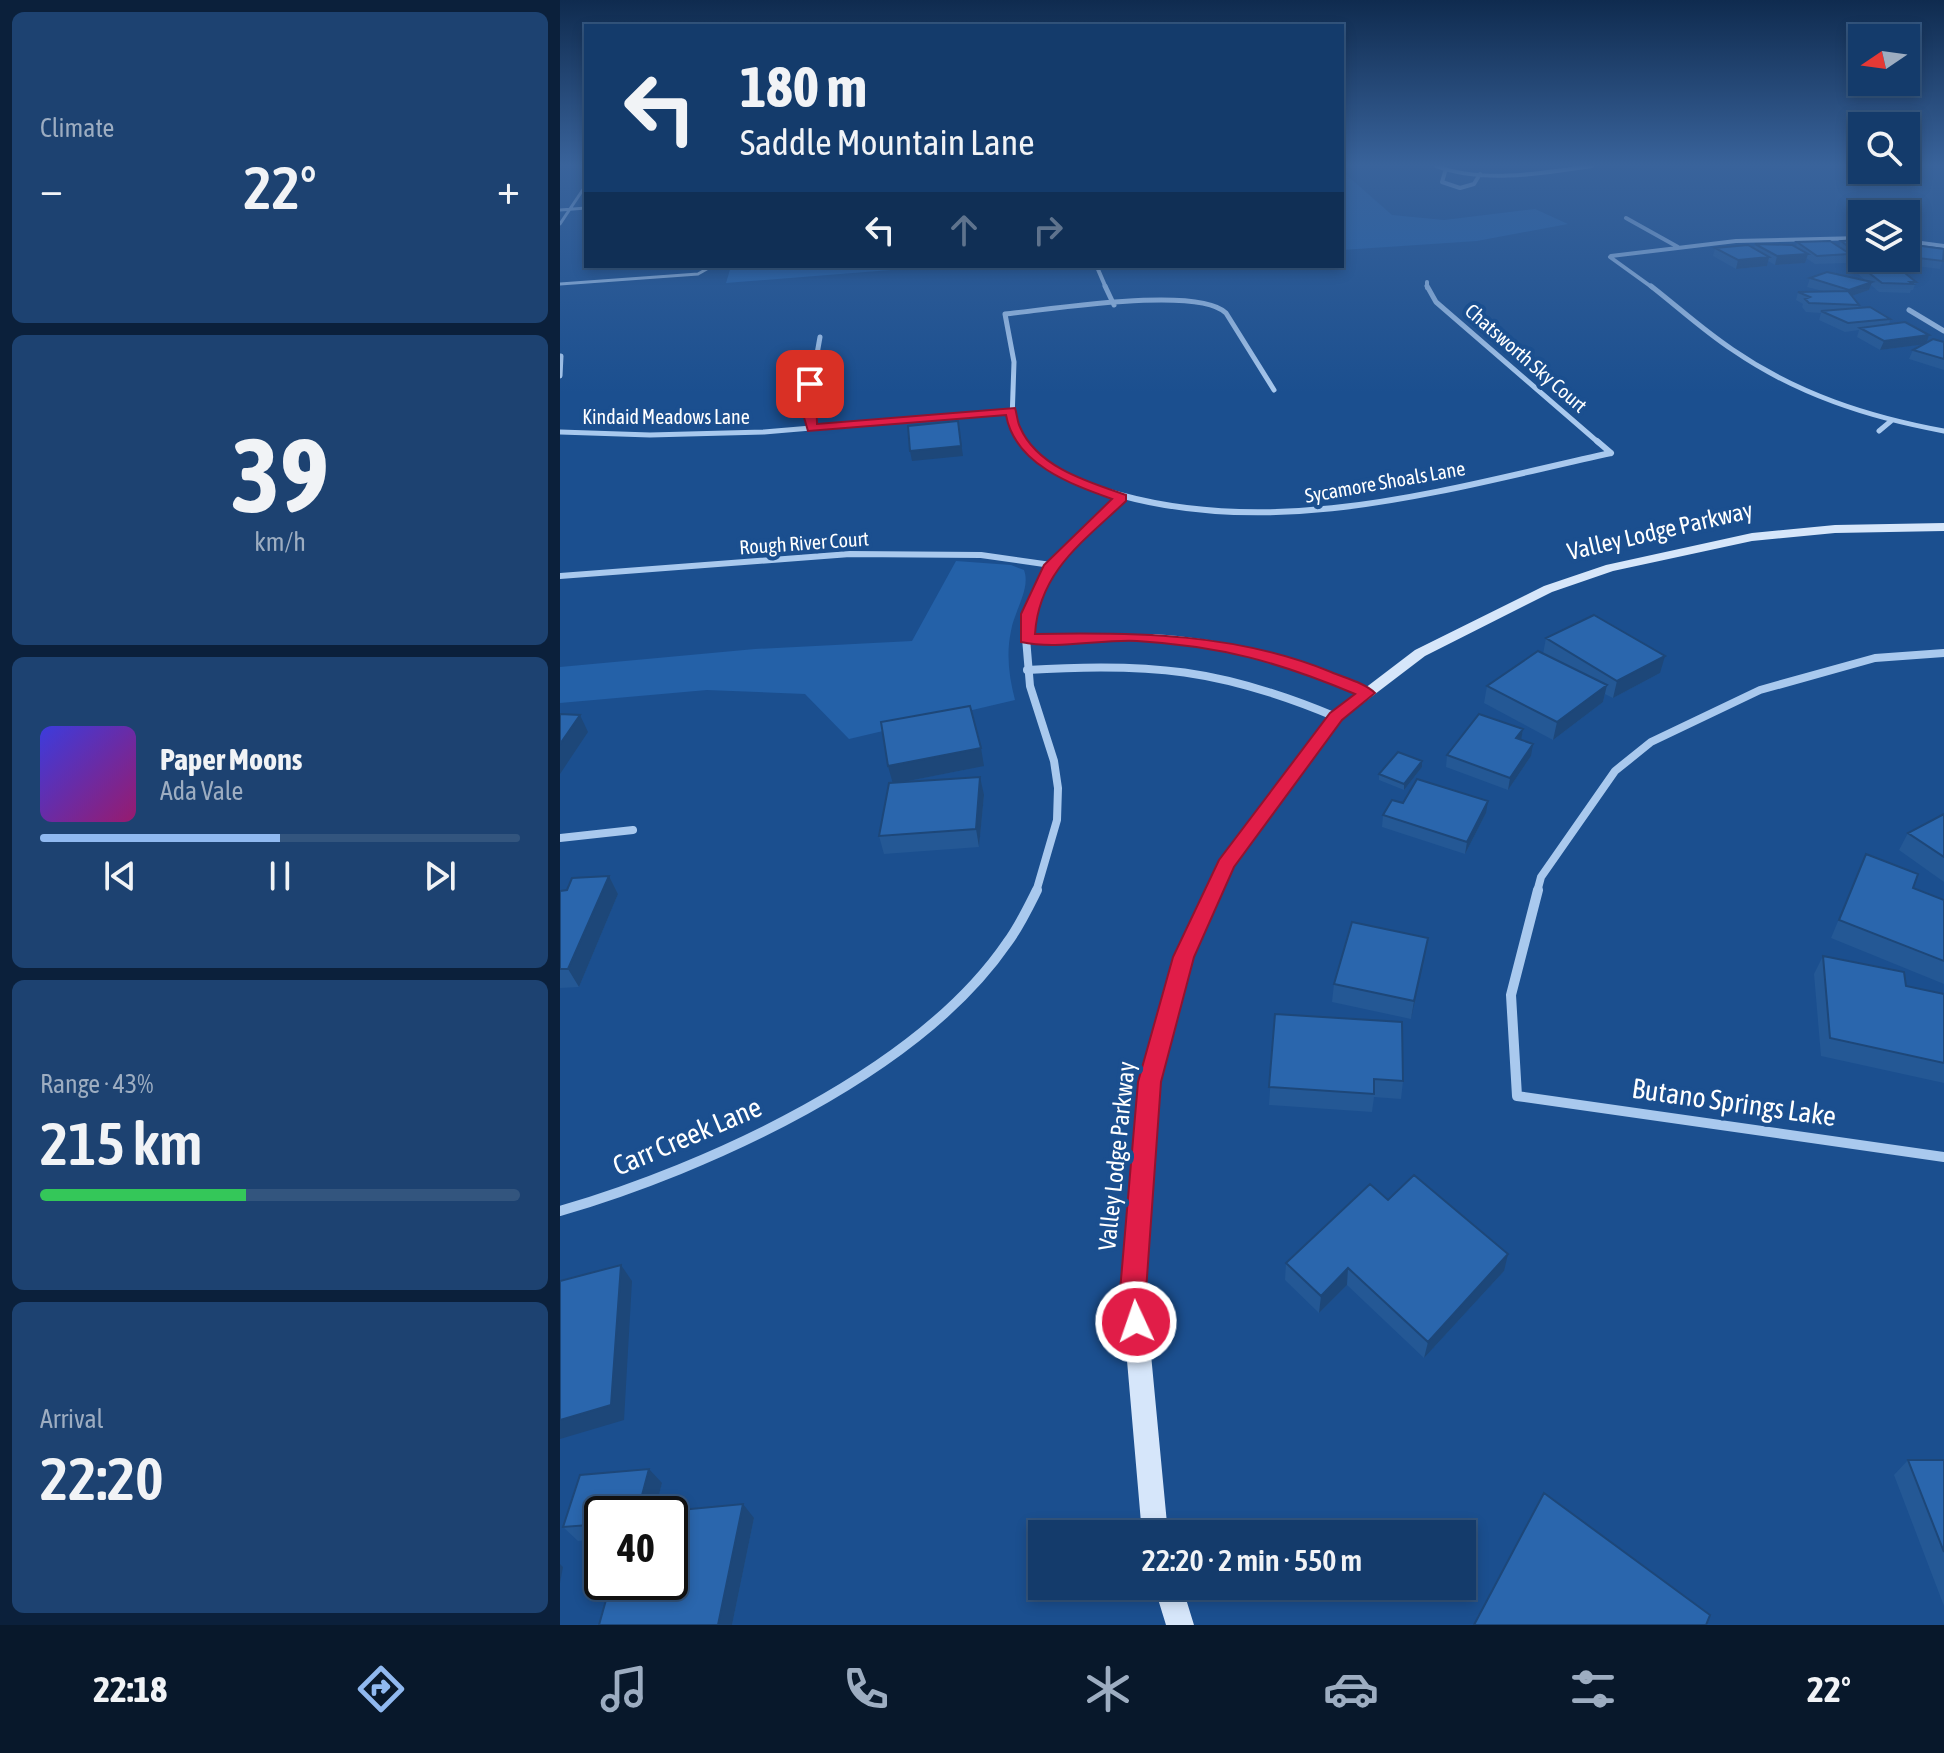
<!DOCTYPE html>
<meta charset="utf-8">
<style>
body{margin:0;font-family:"Asap Condensed",sans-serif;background:#1d4271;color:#f1f3f6;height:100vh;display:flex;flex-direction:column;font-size:30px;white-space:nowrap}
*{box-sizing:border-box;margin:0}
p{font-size:26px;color:#9dadc1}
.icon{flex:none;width:44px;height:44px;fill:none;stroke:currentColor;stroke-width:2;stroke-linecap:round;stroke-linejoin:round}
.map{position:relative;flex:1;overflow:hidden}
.side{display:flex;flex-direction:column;gap:12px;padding:12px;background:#0b203b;width:560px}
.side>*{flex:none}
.guide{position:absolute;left:24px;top:24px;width:760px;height:244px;border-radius:0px;box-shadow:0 4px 12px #0003,0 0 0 2px #33557e;background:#143b6b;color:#f1f3f6;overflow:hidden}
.needle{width:52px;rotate:257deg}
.buttons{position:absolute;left:1288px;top:24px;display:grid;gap:16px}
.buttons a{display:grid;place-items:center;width:72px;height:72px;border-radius:0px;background:#143b6b;box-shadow:0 4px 12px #0003,0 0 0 2px #33557e;font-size:40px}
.speed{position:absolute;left:24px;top:1496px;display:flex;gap:16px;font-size:40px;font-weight:700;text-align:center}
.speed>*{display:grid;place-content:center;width:104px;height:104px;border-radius:50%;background:#143b6b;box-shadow:0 4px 12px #0003,0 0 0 2px #33557e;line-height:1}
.speed .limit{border:4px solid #111;border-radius:12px;background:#fff;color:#111}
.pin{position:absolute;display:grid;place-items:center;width:68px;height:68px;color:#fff;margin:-34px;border-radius:16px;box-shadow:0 4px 12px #0006}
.me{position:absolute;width:88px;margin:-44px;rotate:357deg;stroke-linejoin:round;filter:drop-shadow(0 0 6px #0008)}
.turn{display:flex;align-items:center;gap:28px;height:168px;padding:0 24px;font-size:36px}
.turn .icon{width:104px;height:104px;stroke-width:2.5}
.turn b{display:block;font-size:56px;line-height:68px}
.lanes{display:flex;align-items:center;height:76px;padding:0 24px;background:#0003;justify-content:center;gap:40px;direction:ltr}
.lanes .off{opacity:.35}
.big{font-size:60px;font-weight:600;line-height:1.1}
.side .tile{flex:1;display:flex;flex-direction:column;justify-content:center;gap:12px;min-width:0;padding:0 28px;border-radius:12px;background:#1d4271}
.side .dial{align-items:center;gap:0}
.dial b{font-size:104px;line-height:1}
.song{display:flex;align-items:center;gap:24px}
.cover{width:96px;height:96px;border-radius:12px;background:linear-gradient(135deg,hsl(240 70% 55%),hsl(320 70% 35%))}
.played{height:8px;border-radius:4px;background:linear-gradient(90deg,#90b9f0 50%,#33557e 50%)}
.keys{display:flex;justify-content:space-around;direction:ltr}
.heat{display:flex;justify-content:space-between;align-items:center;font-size:44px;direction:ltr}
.charge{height:12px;border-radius:6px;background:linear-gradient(90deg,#34c759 43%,#33557e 0)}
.trip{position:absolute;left:468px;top:1520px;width:448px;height:80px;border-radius:0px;background:#143b6b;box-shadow:0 4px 12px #0003,0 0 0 2px #33557e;font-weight:600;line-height:80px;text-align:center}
.menu{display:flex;height:128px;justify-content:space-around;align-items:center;background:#08182b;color:#9dadc1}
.menu .icon{width:56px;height:56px}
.menu .selected{color:#90b9f0}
.menu b{font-size:36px;color:#f1f3f6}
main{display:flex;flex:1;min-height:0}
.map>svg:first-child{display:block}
.green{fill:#2461a8}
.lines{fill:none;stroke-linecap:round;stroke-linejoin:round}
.lane{stroke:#a9c9ee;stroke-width:3}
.street-far4{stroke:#a9c9ee;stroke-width:4}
.street-far3{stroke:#a9c9ee;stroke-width:5}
.street-far2{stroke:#a9c9ee;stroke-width:6}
.street-far1{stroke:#a9c9ee;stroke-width:8}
.street{stroke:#a9c9ee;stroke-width:10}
.secondary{fill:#d6e6fa;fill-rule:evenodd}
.wall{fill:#245895}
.shaded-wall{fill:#1d4779}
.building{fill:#2a66ad;stroke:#1d4779;stroke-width:2}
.route{fill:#e11d48;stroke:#92132f;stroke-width:2}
.labels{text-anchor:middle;stroke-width:8;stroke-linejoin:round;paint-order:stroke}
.far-street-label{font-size:20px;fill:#fff;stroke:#1b4f8f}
.street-label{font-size:24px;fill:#fff;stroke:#1b4f8f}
.near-street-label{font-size:28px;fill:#fff;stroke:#1b4f8f}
</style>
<main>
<section class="side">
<div class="tile"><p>Climate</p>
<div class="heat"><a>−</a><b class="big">22°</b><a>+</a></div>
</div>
<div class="tile dial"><b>39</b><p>km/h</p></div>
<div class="tile">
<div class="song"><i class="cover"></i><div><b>Paper Moons</b><p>Ada Vale</p></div></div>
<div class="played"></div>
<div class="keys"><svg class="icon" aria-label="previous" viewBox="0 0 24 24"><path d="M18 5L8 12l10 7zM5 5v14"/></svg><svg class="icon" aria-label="pause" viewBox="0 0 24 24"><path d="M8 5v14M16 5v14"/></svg><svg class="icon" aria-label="next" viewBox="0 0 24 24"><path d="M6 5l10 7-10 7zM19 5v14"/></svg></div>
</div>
<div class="tile"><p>Range · 43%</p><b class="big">215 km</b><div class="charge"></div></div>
<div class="tile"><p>Arrival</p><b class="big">22:20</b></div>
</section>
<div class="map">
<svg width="1384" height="1625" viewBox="0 0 1384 1625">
<rect width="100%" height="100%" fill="#1b4f8f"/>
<path class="green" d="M782 171 832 215 884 220 975 209 1008 224 917 241 782 250Z
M171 266H381L166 283Z
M396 561 451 565 464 570C471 589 454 611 451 631 446 654 449 677 455 700L289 739 245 694 147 690 0 703V667L195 649 352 641Z"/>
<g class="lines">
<path class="lane" d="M0 210 26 208
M0 224 26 185
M0 284 138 274 152 266"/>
<path class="street-far4" d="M876 166C923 184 984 173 1032 166
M885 172 882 182 900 188 914 184 920 174
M1066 218 1118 247
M1346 241 1384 246
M1051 256 1176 241 1302 238
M1050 257 1093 288
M537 267 546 288
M867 282V288"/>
<path class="street-far3" d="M545 286 554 305
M867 286 876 302 1039 443
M1091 286C1118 307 1144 331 1173 350 1237 394 1308 417 1384 431
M1349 310 1384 331
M0 376 1 356
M252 428 249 399 260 337
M1319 431 1331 421
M0 432 90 435 204 432 451 411
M462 443 452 420 454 362 445 314C487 310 638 285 666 313L714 390"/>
<path class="street-far2" d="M461 441C486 472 523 485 560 495 724 540 890 488 1051 453
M1037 441 1051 453
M0 576 290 554 421 555 491 565
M467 639 556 637 622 640
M466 640C468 569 515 542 561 498"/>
<path class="street-far1" d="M466 638 470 686 494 761 498 788 497 820 476 892
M595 638C674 643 735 663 807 693
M467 639 487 638
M467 670C589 662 662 669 776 717
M0 838 73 830
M977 892 981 877 1055 771 1091 742 1200 690 1315 658 1384 653"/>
<path class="street" d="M978 890 951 995 957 1096 1384 1157
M0 1211C147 1168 358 1073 447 943 459 927 468 908 477 890"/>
<path class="secondary" d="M1384 523V531L1275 533 1192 541 1053 571 992 592 865 656 781 720 673 867 633 957 600 1082 585 1291 608 1534H582L561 1291 580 1082 615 957 658 865 771 714 855 650 984 586 1046 565 1192 533 1275 525Z
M594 1586H622L634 1625H606Z"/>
</g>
<path class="wall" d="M1302 240V258H1330L1328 263 1295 261 1289 257 1287 263 1255 264 1246 258 1245 263 1215 265 1208 261 1207 266 1176 269 1153 256 1155 248H1194L1195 244 1236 247 1237 242 1279 247 1281 241Z
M1346 246 1384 256 1380 269 1347 265 1349 257H1346Z
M1300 266 1356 282 1353 290H1351L1350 293 1319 292 1311 285 1309 290 1292 296 1299 305 1298 308 1330 319 1329 325 1369 335 1366 342H1384V370L1349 359 1353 350 1363 344 1320 350 1297 337 1299 330 1285 332 1259 320 1261 313 1246 312 1242 307 1243 304 1236 300 1238 292 1263 291 1247 287 1250 278 1305 280 1298 274Z
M986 638 1100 673 1053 698 1045 694 1043 702 993 740 924 703 927 686 983 654Z
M963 729 961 740 971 756 948 790 886 767 887 755Z
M862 761V767L844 790 819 780V774Z
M424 766 342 782 424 795 419 847 324 854 319 836 329 783Z
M843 803 926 813 905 854 822 827 823 815Z
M1384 814V882L1339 850 1348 833Z
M1306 854 1353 888 1384 900V984L1271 938Z
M49 876 58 894 19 987 0 988V891L7 890Z
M868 938 865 956 851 1019 772 1002 774 984Z
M1263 956 1346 986 1384 994V1083L1261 1056 1254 974Z
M715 1014 843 1081 841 1099 814 1097 812 1112 709 1105Z
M828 1200 944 1271 864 1358 787 1285 759 1313 725 1280 726 1263Z
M1348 1460H1384V1606L1334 1475Z
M102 1483 94 1512 194 1518 172 1625H39L110 1514H42V1539L18 1541 3 1527Z"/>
<path class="shaded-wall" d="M1248 254 1245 263 1215 265 1217 256Z
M1209 257 1207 266 1176 269 1178 260Z
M1312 282 1309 290 1286 298 1289 290Z
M1369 335 1366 344 1320 350 1324 341Z
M398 421 403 456 352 461 350 451Z
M1105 656 1100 673 1053 698 1057 681Z
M1047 685 1043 702 993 740 997 722Z
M20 715 28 732 0 774V744Z
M963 729 961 741 956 738Z
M973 744 971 756 948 790 950 778Z
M421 748 424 766 333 784 328 766Z
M862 761V767L844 790V784Z
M420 777 424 795 419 847 416 829Z
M928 801 926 813 905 854 907 842Z
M49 876 58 894 19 987 8 969Z
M868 938 865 956 851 1019 854 1001Z
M948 1254 944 1271 864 1358 868 1342Z
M61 1265 72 1281 64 1420 0 1439V1420Z
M788 1268 787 1285 759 1313 761 1296Z
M89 1469 102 1483 94 1514H77Z
M183 1504 194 1518 172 1625H158Z
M0 1564 3 1567 0 1583Z"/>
<path class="building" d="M1297 240H1302V253H1297L1281 241Z
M1270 241 1290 254 1257 256 1237 242Z
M1195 244 1232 245 1248 254 1217 256Z
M1347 244 1384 249 1383 261 1349 257 1352 249 1346 248Z
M1188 245 1209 257 1178 260 1155 248Z
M1300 266 1340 269 1356 282H1350L1353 284 1322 283Z
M1267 272 1312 282 1289 290 1250 278Z
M1288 291 1299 305 1249 303 1245 299 1250 297 1238 292Z
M1310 307 1330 319 1288 323 1261 311Z
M1345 322 1369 335 1324 341 1300 328Z
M1373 339 1384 342V359L1353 350Z
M398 421 401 446 350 451 348 426Z
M1034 615 1105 656 1057 681 986 638Z
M978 651 1047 685 997 722 927 686Z
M410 706 421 748 328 766 321 722Z
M0 714 20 715 0 744Z
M919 714 963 729 956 738 973 744 950 778 887 755Z
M838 752 862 761 844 784 819 774Z
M420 777 416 829 319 836 329 783Z
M857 779 928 801 907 842 823 815 832 800 843 803Z
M1384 814V857L1348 833Z
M1306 854 1358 874 1353 888 1384 900V961L1279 920Z
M49 876 8 969H0V891L7 890 12 878Z
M792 922 868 938 854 1001 774 984Z
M1263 956 1344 972 1346 986 1384 994V1063L1270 1038Z
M715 1014 842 1022 843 1081 814 1079V1094L709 1087Z
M854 1175 948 1254 868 1342 788 1268 761 1296 726 1263 810 1184 828 1200Z
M61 1265 51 1405 0 1420V1281Z
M1348 1460H1384V1552Z
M89 1469 77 1514 183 1504 158 1625H39L51 1582H110V1514H42V1524L3 1527 20 1475Z
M984 1493 1150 1615 1146 1625H914Z"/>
<linearGradient id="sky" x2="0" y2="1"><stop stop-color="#0f2b4f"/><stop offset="0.42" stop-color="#39639b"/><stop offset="1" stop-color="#39639b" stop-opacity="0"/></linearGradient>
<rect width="1384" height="393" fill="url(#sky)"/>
<path class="route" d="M250 381 256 384 257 424 455 408C457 414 457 421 460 427 477 467 528 482 566 495V501C524 541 479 571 475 634 576 632 676 633 771 672 785 678 805 683 815 693L782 720 674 867 634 957 601 1082 586 1291 589 1322 585 1331 576 1335 567 1331 560 1291 578 1082 613 957 659 860 770 713 795 694C719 662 661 646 577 641 540 639 498 650 461 642V614L484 565 552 499C510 484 455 464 446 415L248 431 243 414 245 384Z"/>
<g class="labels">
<g class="far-street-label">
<text transform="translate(966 358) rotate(41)" y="7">Chatsworth Sky Court</text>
<text x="106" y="424">Kindaid Meadows Lane</text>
<text transform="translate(825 482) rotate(-10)" y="7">Sycamore Shoals Lane</text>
<text transform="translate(244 543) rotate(-4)" y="7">Rough River Court</text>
</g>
<g class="street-label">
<text transform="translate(1100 531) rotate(-13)" y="8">Valley Lodge Parkway</text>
<text transform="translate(557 1156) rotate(-84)" y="8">Valley Lodge Parkway</text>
</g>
<g class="near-street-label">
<text transform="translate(1174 1102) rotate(8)" y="10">Butano Springs Lake</text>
<text transform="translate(127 1136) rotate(-23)" y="10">Carr Creek Lane</text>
</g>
</g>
</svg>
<div class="buttons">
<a><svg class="needle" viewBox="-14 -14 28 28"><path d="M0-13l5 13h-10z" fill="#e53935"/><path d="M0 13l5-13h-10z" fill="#9dadc1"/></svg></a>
<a><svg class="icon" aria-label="search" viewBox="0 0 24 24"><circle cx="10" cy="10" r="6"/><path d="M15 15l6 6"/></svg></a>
<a><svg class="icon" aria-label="layers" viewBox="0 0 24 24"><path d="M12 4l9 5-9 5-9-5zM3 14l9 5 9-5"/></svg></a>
</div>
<div class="speed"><div class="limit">40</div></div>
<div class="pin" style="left:250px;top:384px;background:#d93025"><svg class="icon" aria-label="arrive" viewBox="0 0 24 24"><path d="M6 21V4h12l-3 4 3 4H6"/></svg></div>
<svg class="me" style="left:576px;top:1322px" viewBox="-20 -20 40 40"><circle r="17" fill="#e11d48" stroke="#fff" stroke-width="3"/><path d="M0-11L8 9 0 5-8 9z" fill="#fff"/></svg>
<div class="trip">22:20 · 2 min · 550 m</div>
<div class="guide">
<div class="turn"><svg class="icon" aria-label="left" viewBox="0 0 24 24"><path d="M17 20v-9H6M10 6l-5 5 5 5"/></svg><div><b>180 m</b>Saddle Mountain Lane</div></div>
<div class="lanes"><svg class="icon" aria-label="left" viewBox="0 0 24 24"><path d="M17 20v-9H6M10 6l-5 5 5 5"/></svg><svg class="icon off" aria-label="ahead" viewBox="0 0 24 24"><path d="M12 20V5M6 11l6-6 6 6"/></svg><svg class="icon off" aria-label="right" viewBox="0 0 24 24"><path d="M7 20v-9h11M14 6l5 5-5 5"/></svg></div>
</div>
</div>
</main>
<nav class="menu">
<b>22:18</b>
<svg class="icon selected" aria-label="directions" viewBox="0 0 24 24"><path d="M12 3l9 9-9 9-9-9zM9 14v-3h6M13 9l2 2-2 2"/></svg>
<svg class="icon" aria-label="music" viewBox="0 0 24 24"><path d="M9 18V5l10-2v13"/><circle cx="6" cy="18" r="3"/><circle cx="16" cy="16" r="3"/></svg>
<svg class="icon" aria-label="phone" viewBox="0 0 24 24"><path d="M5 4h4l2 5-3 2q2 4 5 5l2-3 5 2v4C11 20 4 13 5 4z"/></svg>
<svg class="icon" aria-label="climate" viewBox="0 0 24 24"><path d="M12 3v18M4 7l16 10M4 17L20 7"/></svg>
<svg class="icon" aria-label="car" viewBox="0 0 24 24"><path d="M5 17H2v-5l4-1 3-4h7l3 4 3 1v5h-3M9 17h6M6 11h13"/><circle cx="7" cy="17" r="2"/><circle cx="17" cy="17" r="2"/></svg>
<svg class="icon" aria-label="filters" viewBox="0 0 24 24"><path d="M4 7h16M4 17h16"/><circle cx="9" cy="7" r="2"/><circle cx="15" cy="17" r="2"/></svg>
<b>22°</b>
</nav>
